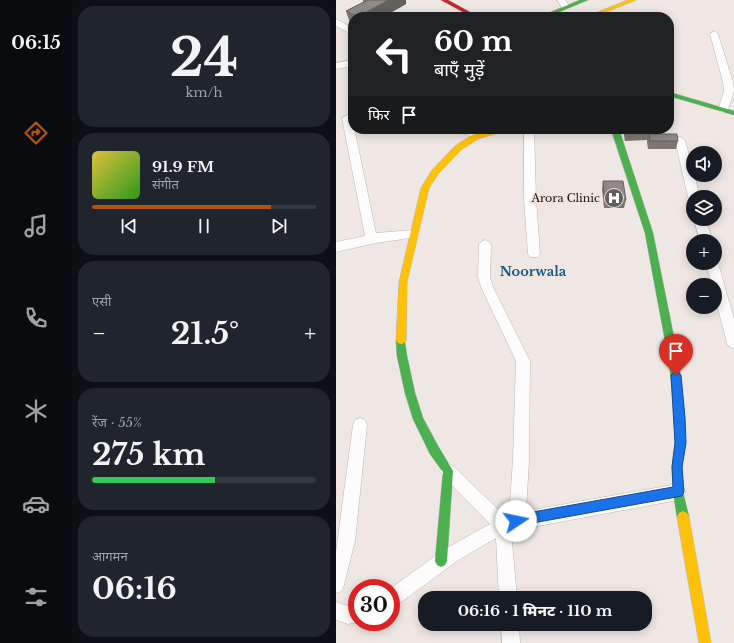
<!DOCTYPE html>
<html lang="hi">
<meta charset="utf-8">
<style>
body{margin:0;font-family:"Libre Baskerville","Noto Sans Devanagari",serif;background:#20242c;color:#f1f3f6;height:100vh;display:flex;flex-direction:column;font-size:15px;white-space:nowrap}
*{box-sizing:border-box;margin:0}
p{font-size:13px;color:#9ea1a6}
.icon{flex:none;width:22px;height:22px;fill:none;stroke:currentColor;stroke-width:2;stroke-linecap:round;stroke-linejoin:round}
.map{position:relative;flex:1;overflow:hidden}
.drawer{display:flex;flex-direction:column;gap:6px;padding:6px;background:#0d0f14;width:264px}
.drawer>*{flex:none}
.top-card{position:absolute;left:12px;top:12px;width:326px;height:122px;border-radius:16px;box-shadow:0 2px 10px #0003;background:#202124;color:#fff;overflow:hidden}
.fabs{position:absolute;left:350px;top:146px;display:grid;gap:8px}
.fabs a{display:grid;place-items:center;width:36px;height:36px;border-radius:50%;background:#171b24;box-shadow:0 2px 10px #0003;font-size:20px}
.speed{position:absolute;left:12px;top:579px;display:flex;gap:8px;font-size:20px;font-weight:700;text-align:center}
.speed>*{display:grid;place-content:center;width:52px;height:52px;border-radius:50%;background:#171b24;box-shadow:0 2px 10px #0003;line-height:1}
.speed .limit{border:6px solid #d22;background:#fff;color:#111}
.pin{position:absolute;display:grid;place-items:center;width:34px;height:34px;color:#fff;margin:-41px -17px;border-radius:50% 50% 50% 0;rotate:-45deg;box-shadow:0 0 4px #0007}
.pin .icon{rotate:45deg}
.me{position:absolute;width:44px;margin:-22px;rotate:79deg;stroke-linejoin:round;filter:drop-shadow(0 0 3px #0008)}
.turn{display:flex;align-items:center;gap:14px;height:84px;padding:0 20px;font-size:18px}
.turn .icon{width:52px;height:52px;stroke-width:2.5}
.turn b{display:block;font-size:28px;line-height:34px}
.then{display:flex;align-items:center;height:38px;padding:0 20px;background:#0003;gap:8px;font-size:15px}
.big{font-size:30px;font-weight:800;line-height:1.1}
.drawer .widget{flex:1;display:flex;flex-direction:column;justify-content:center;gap:6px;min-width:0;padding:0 14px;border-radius:16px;background:#20242c}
.drawer .dial{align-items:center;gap:0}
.dial b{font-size:52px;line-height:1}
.song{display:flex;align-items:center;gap:12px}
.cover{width:48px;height:48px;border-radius:6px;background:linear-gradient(135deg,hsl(50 70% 55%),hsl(110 70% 35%))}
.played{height:4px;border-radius:2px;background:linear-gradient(90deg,#b45309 80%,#363941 80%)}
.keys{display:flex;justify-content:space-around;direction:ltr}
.heat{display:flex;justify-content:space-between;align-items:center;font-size:22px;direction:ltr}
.charge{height:6px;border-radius:3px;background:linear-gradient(90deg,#34c759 55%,#363941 0)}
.trip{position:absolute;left:82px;top:591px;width:234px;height:40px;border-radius:16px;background:#171b24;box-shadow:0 2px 10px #0003;font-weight:800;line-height:40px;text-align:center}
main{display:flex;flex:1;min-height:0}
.tabs{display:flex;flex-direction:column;width:72px;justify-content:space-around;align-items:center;background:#090b0e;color:#9ea1a6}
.tabs .icon{width:28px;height:28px}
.tabs .current{color:#b45309}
.tabs b{font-size:18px;color:#f1f3f6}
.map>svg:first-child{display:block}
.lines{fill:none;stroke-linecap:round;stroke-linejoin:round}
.street-casing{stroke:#bcb7b5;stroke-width:1}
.fast-casing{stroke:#bcb7b5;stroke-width:1}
.slow-casing{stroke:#bcb7b5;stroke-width:1}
.jam-casing{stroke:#bcb7b5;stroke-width:1}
.street{fill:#fdfbfb;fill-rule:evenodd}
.fast{fill:#4caf50;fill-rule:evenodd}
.slow{fill:#ffc107;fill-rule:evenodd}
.jam{fill:#c62828;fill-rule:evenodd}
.wall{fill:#7b7775}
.shaded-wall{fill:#64615f}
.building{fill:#8f8a88;stroke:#64615f}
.route{fill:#1a73e8;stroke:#114b97}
.labels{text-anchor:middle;stroke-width:4;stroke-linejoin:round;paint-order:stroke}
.poi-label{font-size:11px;fill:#181312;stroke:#f3e4e0;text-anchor:end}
.quarter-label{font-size:13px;font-weight:bold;fill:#0f5c89;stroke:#f3e4e0}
</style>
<main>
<nav class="tabs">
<b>06:15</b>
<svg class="icon current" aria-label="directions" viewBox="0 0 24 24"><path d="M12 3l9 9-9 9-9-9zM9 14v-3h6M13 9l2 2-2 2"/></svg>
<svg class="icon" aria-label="music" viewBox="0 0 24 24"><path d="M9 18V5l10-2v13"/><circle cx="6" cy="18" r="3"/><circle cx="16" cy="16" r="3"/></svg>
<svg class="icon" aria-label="phone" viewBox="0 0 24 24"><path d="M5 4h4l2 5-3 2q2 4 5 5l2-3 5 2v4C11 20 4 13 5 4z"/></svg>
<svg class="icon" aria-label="climate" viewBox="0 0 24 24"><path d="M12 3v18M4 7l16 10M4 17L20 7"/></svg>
<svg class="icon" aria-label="car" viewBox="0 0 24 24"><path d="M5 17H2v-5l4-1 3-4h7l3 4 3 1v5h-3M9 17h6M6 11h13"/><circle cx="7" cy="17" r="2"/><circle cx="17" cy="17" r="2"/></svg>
<svg class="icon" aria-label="filters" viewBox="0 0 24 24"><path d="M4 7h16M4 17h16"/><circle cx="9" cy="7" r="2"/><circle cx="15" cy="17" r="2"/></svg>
</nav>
<section class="drawer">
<div class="widget dial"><b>24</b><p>km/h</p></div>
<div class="widget">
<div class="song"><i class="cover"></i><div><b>91.9 FM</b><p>संगीत</p></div></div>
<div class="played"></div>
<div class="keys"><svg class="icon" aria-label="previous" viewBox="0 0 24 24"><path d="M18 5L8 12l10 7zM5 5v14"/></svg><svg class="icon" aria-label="pause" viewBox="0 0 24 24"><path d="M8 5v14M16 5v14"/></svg><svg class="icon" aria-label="next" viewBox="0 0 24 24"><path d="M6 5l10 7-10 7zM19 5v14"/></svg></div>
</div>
<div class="widget"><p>एसी</p>
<div class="heat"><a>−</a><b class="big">21.5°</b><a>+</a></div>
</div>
<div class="widget"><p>रेंज · 55%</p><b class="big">275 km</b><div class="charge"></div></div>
<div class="widget"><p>आगमन</p><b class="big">06:16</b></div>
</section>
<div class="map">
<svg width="398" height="643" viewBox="0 0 398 643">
<rect width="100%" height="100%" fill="#efe7e4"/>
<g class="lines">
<defs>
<path id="street" d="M221 0H229L234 7 230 9H227Z
M0 19 17 28V35L0 26Z
M378 31 382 34 397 82 398 91 392 110 387 113 382 110 388 91 387 82 374 34Z
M17 60V66L0 69V63Z
M11 115 16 118 40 233 77 230 81 231 83 234 81 237 40 243 0 252V242L29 236 6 118Z
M115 129C126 129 142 125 144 137L139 140 135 139 133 135 116 131Z
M188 129H198L200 198 204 254 202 257H194L192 254 188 198Z
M344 137 349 140 364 197H357V201L352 197 339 140Z
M358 219H370L376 241H364Z
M149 240 153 242 155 245 154 277 157 287 194 361 193 460 190 511 342 484 347 487 350 492 347 497 342 500 175 531 181 598H163L160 538 121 561 61 605 55 608V588L109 549 154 524 107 476 104 471 107 466 112 463 117 466 170 517 173 516 177 460 180 361 145 287 142 277 143 245 145 242Z
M379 259 382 263 398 319V349L393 347 391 343 379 297V285H376L370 263H379Z
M24 418 29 420 31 425 19 541 8 585 6 591 0 593V552L17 425 19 420Z
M0 602 12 606 21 605V622H23L12 624 0 620Z
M165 624H183L184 643H166Z"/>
<path id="fast" d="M244 0H252L211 17H203Z
M333 92 398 111V115L333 96Z
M275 129H283L317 233 343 362 349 418V443L346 467 347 492 353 517 351 521 347 523 343 521 341 517 337 492 336 467 339 443V418L333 362 309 233Z
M65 336 68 337 71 356 79 393 87 418 102 446 117 471 111 561 109 565 105 567 101 565 99 561 107 472 94 454 77 419 69 393 61 356 60 340 62 337Z"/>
<path id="slow" d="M292 0H300L258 17H250Z
M158 129H170L168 131 142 139 125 150 102 174 93 188 71 282 70 340 68 343 65 344 62 343 60 340 63 282 85 188 96 170 119 146 136 135Z
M347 511 351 513 353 517 375 643H363L341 517 343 513Z"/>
<path id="jam" d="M105 0H112L143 17H136Z"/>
</defs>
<use href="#street" class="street-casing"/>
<use href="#fast" class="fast-casing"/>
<use href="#slow" class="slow-casing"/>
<use href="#jam" class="jam-casing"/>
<use href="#street" class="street"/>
<use href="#fast" class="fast"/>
<use href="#slow" class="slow"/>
<use href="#jam" class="jam"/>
</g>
<path class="wall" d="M27 0H70V4L47 17H17V25L14 23 10 11 27 2Z
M287 129H322V134L342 141 340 149H312L311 142V140L289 141Z
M267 181 290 200 288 208H268L266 189Z"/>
<path class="shaded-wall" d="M53 0H70V4L47 17H21Z"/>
<path class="building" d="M32 0H53L21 17 10 11Z
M290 129H322V131L291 132Z
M313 134H341L342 141H314Z
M267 181H287L290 200H269Z"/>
<path class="route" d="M340 371 345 375 349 418 350 443 346 467 348 492 346 496 180 526 177 525 175 521 177 517 180 515 337 487 336 467 339 443 335 375Z"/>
<defs>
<symbol id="hospital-disc" viewBox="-11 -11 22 22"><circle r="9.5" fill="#635d5c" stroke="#f3e4e0"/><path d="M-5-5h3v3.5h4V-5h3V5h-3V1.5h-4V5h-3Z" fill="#fff"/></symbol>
</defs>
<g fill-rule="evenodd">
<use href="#hospital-disc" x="267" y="187" width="22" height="22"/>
</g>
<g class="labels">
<g class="poi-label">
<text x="264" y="202">Arora Clinic</text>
</g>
<g class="quarter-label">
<text x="197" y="276">Noorwala</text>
</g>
</g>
</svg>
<div class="fabs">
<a><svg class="icon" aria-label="sound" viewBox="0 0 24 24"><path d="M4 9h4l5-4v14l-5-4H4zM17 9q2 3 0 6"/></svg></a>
<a><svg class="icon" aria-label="layers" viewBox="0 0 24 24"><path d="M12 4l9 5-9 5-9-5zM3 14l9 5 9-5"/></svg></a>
<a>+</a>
<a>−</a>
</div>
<div class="speed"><div class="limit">30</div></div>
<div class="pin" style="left:340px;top:375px;background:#d93025"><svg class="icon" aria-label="arrive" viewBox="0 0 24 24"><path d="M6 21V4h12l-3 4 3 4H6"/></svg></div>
<svg class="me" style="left:180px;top:521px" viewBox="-20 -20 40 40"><circle r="19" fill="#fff"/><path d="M0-13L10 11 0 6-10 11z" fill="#1a73e8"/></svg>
<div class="trip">06:16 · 1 मिनट · 110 m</div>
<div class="top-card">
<div class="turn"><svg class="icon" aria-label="left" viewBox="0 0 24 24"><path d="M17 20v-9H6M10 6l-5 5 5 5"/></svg><div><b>60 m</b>बाएँ मुड़ें</div></div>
<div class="then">फिर<svg class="icon" aria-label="arrive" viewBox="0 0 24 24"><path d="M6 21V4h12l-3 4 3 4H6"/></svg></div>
</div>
</div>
</main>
